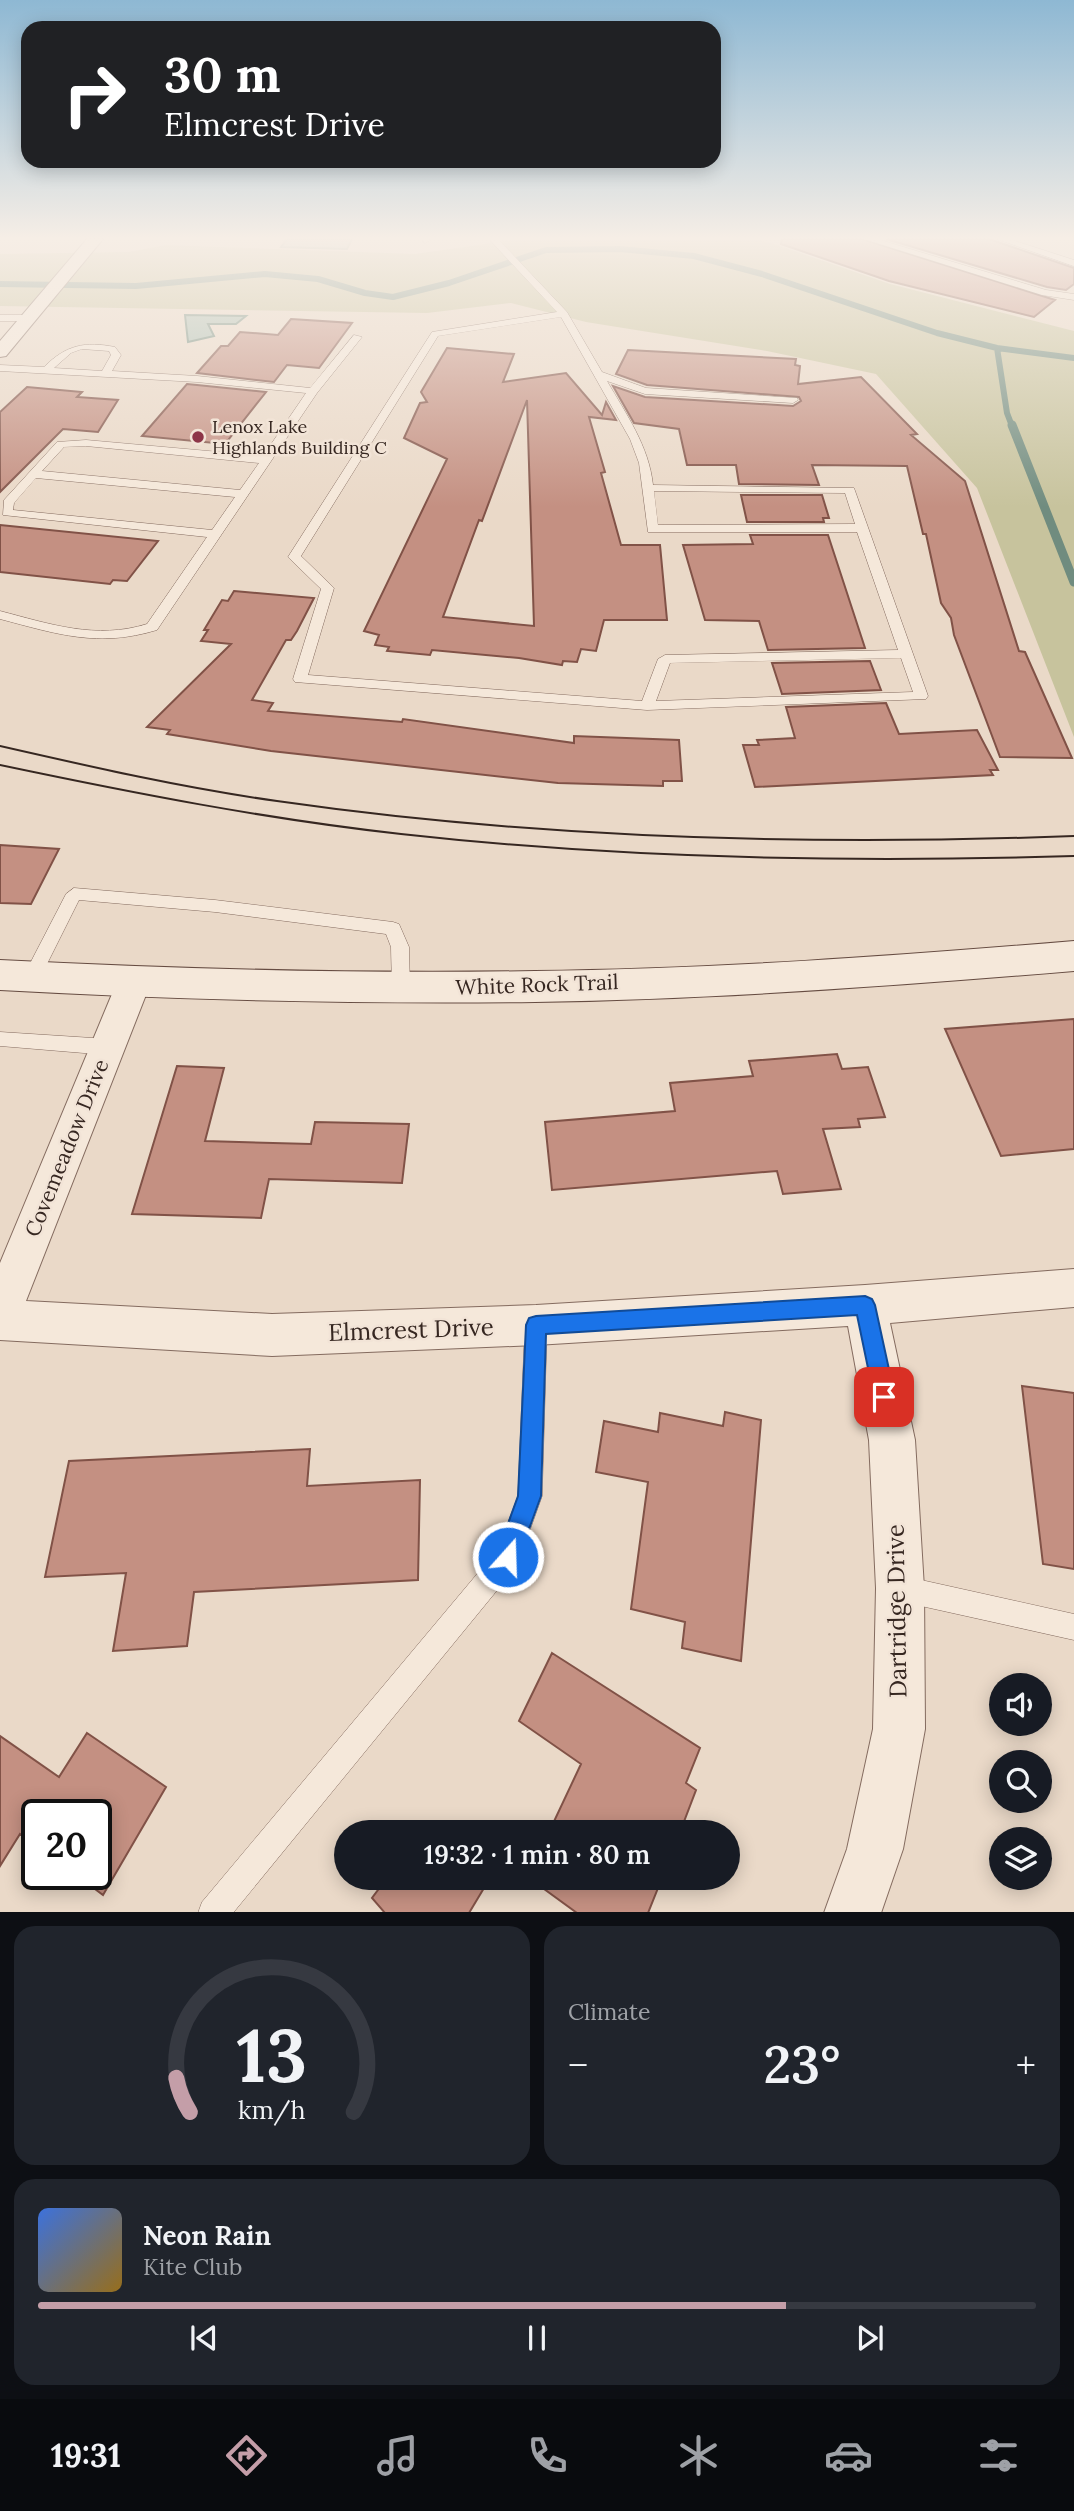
<!DOCTYPE html>
<meta charset="utf-8">
<style>
body{margin:0;font-family:Lora,serif;background:#20242c;color:#f1f3f6;height:100vh;display:flex;flex-direction:column;font-size:26px;white-space:nowrap}
*{box-sizing:border-box;margin:0}
p{font-size:23px;color:#9ea1a6}
.icon{flex:none;width:38px;height:38px;fill:none;stroke:currentColor;stroke-width:2;stroke-linecap:round;stroke-linejoin:round}
.map{position:relative;height:1912px;overflow:hidden}
.details{display:flex;flex-direction:column;gap:14px;padding:14px;background:#0d0f14;flex:1}
.details>*{flex:none}
.hud{position:absolute;left:21px;top:21px;width:700px;height:147px;border-radius:21px;box-shadow:0 4px 18px #0003;background:#202124;color:#fff;overflow:hidden}
.controls{position:absolute;left:989px;top:1673px;display:grid;gap:14px}
.controls a{display:grid;place-items:center;width:63px;height:63px;border-radius:50%;background:#171b24;box-shadow:0 4px 18px #0003;font-size:35px}
.speed{position:absolute;left:21px;top:1799px;display:flex;gap:14px;font-size:35px;font-weight:700;text-align:center}
.speed>*{display:grid;place-content:center;width:91px;height:91px;border-radius:50%;background:#171b24;box-shadow:0 4px 18px #0003;line-height:1}
.speed .limit{border:4px solid #111;border-radius:10px;background:#fff;color:#111}
.pin{position:absolute;display:grid;place-items:center;width:60px;height:60px;color:#fff;margin:-30px;border-radius:14px;box-shadow:0 4px 10px #0006}
.me{position:absolute;width:77px;margin:-38px;rotate:20deg;stroke-linejoin:round;filter:drop-shadow(0 0 5px #0008)}
.turn{display:flex;align-items:center;gap:24px;height:147px;padding:0 28px;font-size:32px}
.turn .icon{width:91px;height:91px;stroke-width:2.5}
.turn b{display:block;font-size:49px;line-height:60px}
.big{font-size:52px;font-weight:600;line-height:1.1}
.details .widget{flex:1;display:flex;flex-direction:column;justify-content:center;gap:10px;min-width:0;padding:0 24px;border-radius:21px;background:#20242c}
.details .dial{align-items:center;gap:0}
.dial svg{height:182px;overflow:visible;fill:none;stroke:#363941;stroke-width:7;stroke-linecap:round;text-anchor:middle}
.dial text{fill:#f1f3f6;stroke:none}
.song{display:flex;align-items:center;gap:21px}
.cover{width:84px;height:84px;border-radius:10px;background:linear-gradient(135deg,hsl(220 70% 55%),hsl(40 70% 35%))}
.played{height:7px;border-radius:4px;background:linear-gradient(90deg,#c49ea8 75%,#363941 75%)}
.keys{display:flex;justify-content:space-around;direction:ltr}
.heat{display:flex;justify-content:space-between;align-items:center;font-size:38px;direction:ltr}
.details .tiles{flex:1;display:grid;gap:14px;grid-template-columns:1fr 1fr}
.widget:last-child{grid-column:span 2}
.trip{position:absolute;left:334px;top:1820px;width:406px;height:70px;border-radius:35px;background:#171b24;box-shadow:0 4px 18px #0003;font-weight:600;line-height:70px;text-align:center}
.tabs{display:flex;height:112px;justify-content:space-around;align-items:center;background:#090b0e;color:#9ea1a6}
.tabs .icon{width:49px;height:49px}
.tabs .on{color:#c49ea8}
.tabs b{font-size:32px;color:#f1f3f6}
.map>svg:first-child{display:block}
.green{fill:#c7c39d}
.water{fill:#a8beb3;stroke:#708c7f;stroke-width:2}
.lines{fill:none;stroke-linecap:round;stroke-linejoin:round}
.stream-far1{stroke:#708c7f;stroke-width:6}
.stream{stroke:#708c7f;stroke-width:9}
.building{fill:#c49082;stroke:#815247;stroke-width:2;fill-rule:evenodd}
.lane-casing{stroke:#846b5f;stroke-width:1}
.street-casing{stroke:#846b5f;stroke-width:2}
.secondary-casing{stroke:#664c42;stroke-width:2}
.lane{fill:#f5e8da;fill-rule:evenodd}
.street{fill:#f5e8da;fill-rule:evenodd}
.secondary{fill:#f5e8da;fill-rule:evenodd}
.tram{stroke:#362721;stroke-width:2}
.route{fill:#1a73e8;stroke:#114b97;stroke-width:2}
.poi-dot{fill:#8d3548;stroke:#f2e4d7;stroke-width:2.5}
.labels{text-anchor:middle;stroke-width:5;stroke-linejoin:round;paint-order:stroke}
.far-poi-label{font-size:18px;fill:#362721;stroke:#f2e4d7;text-anchor:start}
.street-label{font-size:21px;fill:#362721;stroke:#f2e4d7}
.near-street-label{font-size:24px;fill:#362721;stroke:#f2e4d7}
</style>
<div class="map">
<svg width="1074" height="1913" viewBox="0 0 1074 1913">
<rect width="100%" height="100%" fill="#ead9c8"/>
<path class="green" d="M521 239H751L768 242 890 284 1074 331V737L977 488 876 374 767 351 586 322 511 303 427 313 0 306V254L129 252 166 245 415 254Z"/>
<path class="water" d="M287 239H352L347 249 281 247Z
M185 315 246 316 236 324H208L214 336 188 342Z"/>
<g class="lines">
<path class="stream-far1" d="M0 284 136 286 265 274 318 279 365 293 393 297 449 283 546 250 620 249 694 256 762 274 937 333 997 348 1074 358
M997 348 1007 413 1012 426"/>
<path class="stream" d="M1012 425 1074 582"/>
</g>
<path class="building" d="M782 239H862L1055 300 1034 317 889 281 781 244Z
M886 239H989L1074 268V284L1066 290 1047 287Z
M291 319 352 323 319 368 287 365 274 382 197 373 221 346H228L240 332 278 335Z
M447 348 514 354 503 382 566 373 602 415 606 402 616 420 589 417 605 472 601 473 621 545H660L667 620H604L596 651 581 649 577 662 563 661 562 665 519 658 432 650 430 655 387 651 389 647 375 645 379 635 364 631 447 459 404 438 420 403 427 402 421 392ZM527 400 534 626 443 617 479 520 482 521Z
M628 350 796 359 795 365 800 366 798 384 861 377 917 434 911 435 965 481 1019 651 1025 652 1072 758 1000 757 954 635 951 618 941 603 926 534H923L907 466 812 465 819 485 739 484 736 465H687L679 429 634 423 613 386 645 397 793 406 801 401 799 397 647 385 616 374Z
M187 384 197 385 266 392 225 444 142 436Z
M27 387 82 392 77 397 118 400 98 432 63 429 0 492V412Z
M741 495H822L829 518H823L824 522H747Z
M0 525 158 541 127 581 113 580 110 584 0 572Z
M750 535H828L865 648 768 650 759 621 705 620 683 545 753 544Z
M234 591 314 598 297 631 291 640H286L252 700 273 703 268 711 402 722 403 719 574 743V736L679 740 682 781H663V786L558 783 271 751 167 734 170 730 147 727 231 644 201 641 208 630H204L222 600 228 601Z
M870 661 881 690 782 694 772 663Z
M886 703 899 734 977 730 998 770H990L993 775 755 787 743 745H759L757 740 795 738 786 707Z
M0 845 59 849 31 904 0 903Z
M1074 1019V1149L1001 1156 945 1029Z
M837 1054 842 1069 868 1067 885 1117 858 1119 860 1127 823 1129 841 1189 783 1194 777 1171 552 1190 545 1122 675 1111 670 1083 753 1076 749 1061Z
M177 1066 224 1068 205 1141 311 1144 315 1122 409 1124 402 1183 269 1179 261 1218 132 1214Z
M1022 1386 1074 1393V1569L1043 1564Z
M725 1412 761 1420 741 1661 682 1648 685 1622 631 1609 648 1482 596 1472 604 1421 658 1432 660 1413 723 1426Z
M310 1449 307 1486 420 1480 418 1580 194 1592 187 1646 113 1651 126 1573 45 1577 69 1461Z
M552 1653 700 1748 686 1783 696 1790 680 1832H549L581 1764 519 1721Z
M87 1733 166 1787 103 1895 75 1874H96V1815H37V1846L20 1834 0 1866V1736L59 1777Z
M387 1878H490L469 1913H385L372 1898Z
M529 1878H662L648 1913H577Z"/>
<g class="lines">
<defs>
<path id="lane" d="M421 239H429V241L425 243Z
M489 239H498L567 312 602 372 646 388 797 398 798 400 793 403 645 394 607 381C626 414 649 446 653 485L854 488 928 696 926 699 647 710 295 682 293 679 321 589 288 557 432 332 557 312ZM561 317 630 439 639 463 648 532H857L898 650 665 655 658 659 642 701 308 675 334 588 301 556 438 336ZM654 491 845 493 855 524 658 525ZM901 658 913 692 656 701 670 663Z
M864 239H877L1046 290 1074 294V300L1042 295Z
M997 239H1009L1074 260V266Z
M0 315H27L32 318 27 321H0Z
M354 335 362 337 317 393 157 630C98 648 57 634 0 619V611C50 624 96 640 147 624L207 537 3 515 4 500 57 442 86 440 263 456 306 393 197 382 0 371V365L44 367C66 345 85 341 115 347L121 355 112 371 197 376 310 388ZM82 349 109 351 111 355 102 371 54 368 71 353ZM86 446 259 463 240 490 42 471 64 447ZM36 478 235 497 212 530 13 510 14 503Z
M74 888 215 900 393 922 399 924 409 947 410 989 407 994H395L392 989 391 947 386 934 215 912 79 900 38 982H26L23 977 66 894Z
M0 1032 108 1039 115 1042 117 1047 115 1052 108 1055 0 1046Z
M536 1314 544 1317 547 1325 542 1496 517 1566 233 1913H198L202 1902 498 1549 518 1496 525 1325 528 1317Z
M903 1576 1074 1614V1640L903 1602 894 1598 890 1589 894 1580Z"/>
<path id="street" d="M87 239H103L6 356 0 357V341Z
M134 969 146 973 151 982 26 1301 272 1314 536 1305 865 1285 1074 1269V1307L890 1323 915 1440 924 1588 925 1729 903 1849 881 1913H824L847 1849 873 1729 876 1588 869 1440 848 1326 536 1345 272 1356 0 1340V1263L117 982 122 973Z"/>
<path id="secondary" d="M1074 941V971C895 986 715 999 535 1002 356 1004 178 1000 0 990V960C178 969 356 974 535 971 715 969 895 956 1074 941Z"/>
</defs>
<use href="#lane" class="lane-casing"/>
<use href="#street" class="street-casing"/>
<use href="#secondary" class="secondary-casing"/>
<use href="#lane" class="lane"/>
<use href="#street" class="street"/>
<use href="#secondary" class="secondary"/>
<path class="tram" d="M0 746C92 767 184 788 277 801 541 839 808 846 1074 836
M0 765C133 793 266 819 401 834 625 859 849 863 1074 856"/>
</g>
<linearGradient id="sky" x2="0" y2="1"><stop stop-color="#8eb8d3"/><stop offset="0.47" stop-color="#f6eee6"/><stop offset="1" stop-color="#f6eee6" stop-opacity="0"/></linearGradient>
<rect width="1074" height="507" fill="url(#sky)"/>
<path class="route" d="M865 1296 872 1299 875 1305 895 1397 892 1405 884 1408 877 1405 874 1397 857 1315 546 1334 541 1496 516 1565 508 1568 500 1565 496 1557 518 1496 526 1325 529 1318 536 1316Z"/>
<circle class="poi-dot" cx="198" cy="437" r="7"/>
<g class="labels">
<g class="far-poi-label">
<text x="212" y="433">Lenox Lake<tspan x="212" dy="21">Highlands Building C</tspan></text>
</g>
<g class="street-label">
<text transform="translate(537 985) rotate(-2)" y="7">White Rock Trail</text>
<text transform="translate(67 1148) rotate(-68)" y="7">Covemeadow Drive</text>
</g>
<g class="near-street-label">
<text transform="translate(411 1330) rotate(-2)" y="8">Elmcrest Drive</text>
<text transform="translate(897 1611) rotate(-91)" y="8">Dartridge Drive</text>
</g>
</g>
</svg>
<div class="controls">
<a><svg class="icon" aria-label="sound" viewBox="0 0 24 24"><path d="M4 9h4l5-4v14l-5-4H4zM17 9q2 3 0 6"/></svg></a>
<a><svg class="icon" aria-label="search" viewBox="0 0 24 24"><circle cx="10" cy="10" r="6"/><path d="M15 15l6 6"/></svg></a>
<a><svg class="icon" aria-label="layers" viewBox="0 0 24 24"><path d="M12 4l9 5-9 5-9-5zM3 14l9 5 9-5"/></svg></a>
</div>
<div class="speed"><div class="limit">20</div></div>
<div class="pin" style="left:884px;top:1397px;background:#d93025"><svg class="icon" aria-label="arrive" viewBox="0 0 24 24"><path d="M6 21V4h12l-3 4 3 4H6"/></svg></div>
<svg class="me" style="left:508px;top:1557px" viewBox="-20 -20 40 40"><circle r="17" fill="#1a73e8" stroke="#fff" stroke-width="3"/><path d="M0-11L8 9 0 5-8 9z" fill="#fff"/></svg>
<div class="trip">19:32 · 1 min · 80 m</div>
<div class="hud">
<div class="turn"><svg class="icon" aria-label="right" viewBox="0 0 24 24"><path d="M7 20v-9h11M14 6l5 5-5 5"/></svg><div><b>30 m</b>Elmcrest Drive</div></div>
</div>
</div>
<section class="details">
<div class="tiles">
<div class="widget dial"><svg viewBox="0 0 100 80">
<path d="M14 69A42 42 0 1 1 86 69"/>
<path d="M14 69A42 42 0 0 1 8 54" stroke="#c49ea8"/>
<text x="50" y="56" font-size="32" font-weight="700">13</text>
<text x="50" y="72" font-size="11">km/h</text>
</svg></div>
<div class="widget"><p>Climate</p>
<div class="heat"><a>−</a><b class="big">23°</b><a>+</a></div>
</div>
<div class="widget">
<div class="song"><i class="cover"></i><div><b>Neon Rain</b><p>Kite Club</p></div></div>
<div class="played"></div>
<div class="keys"><svg class="icon" aria-label="previous" viewBox="0 0 24 24"><path d="M18 5L8 12l10 7zM5 5v14"/></svg><svg class="icon" aria-label="pause" viewBox="0 0 24 24"><path d="M8 5v14M16 5v14"/></svg><svg class="icon" aria-label="next" viewBox="0 0 24 24"><path d="M6 5l10 7-10 7zM19 5v14"/></svg></div>
</div>
</div>
</section>
<nav class="tabs">
<b>19:31</b>
<svg class="icon on" aria-label="directions" viewBox="0 0 24 24"><path d="M12 3l9 9-9 9-9-9zM9 14v-3h6M13 9l2 2-2 2"/></svg>
<svg class="icon" aria-label="music" viewBox="0 0 24 24"><path d="M9 18V5l10-2v13"/><circle cx="6" cy="18" r="3"/><circle cx="16" cy="16" r="3"/></svg>
<svg class="icon" aria-label="phone" viewBox="0 0 24 24"><path d="M5 4h4l2 5-3 2q2 4 5 5l2-3 5 2v4C11 20 4 13 5 4z"/></svg>
<svg class="icon" aria-label="climate" viewBox="0 0 24 24"><path d="M12 3v18M4 7l16 10M4 17L20 7"/></svg>
<svg class="icon" aria-label="car" viewBox="0 0 24 24"><path d="M5 17H2v-5l4-1 3-4h7l3 4 3 1v5h-3M9 17h6M6 11h13"/><circle cx="7" cy="17" r="2"/><circle cx="17" cy="17" r="2"/></svg>
<svg class="icon" aria-label="filters" viewBox="0 0 24 24"><path d="M4 7h16M4 17h16"/><circle cx="9" cy="7" r="2"/><circle cx="15" cy="17" r="2"/></svg>
</nav>
